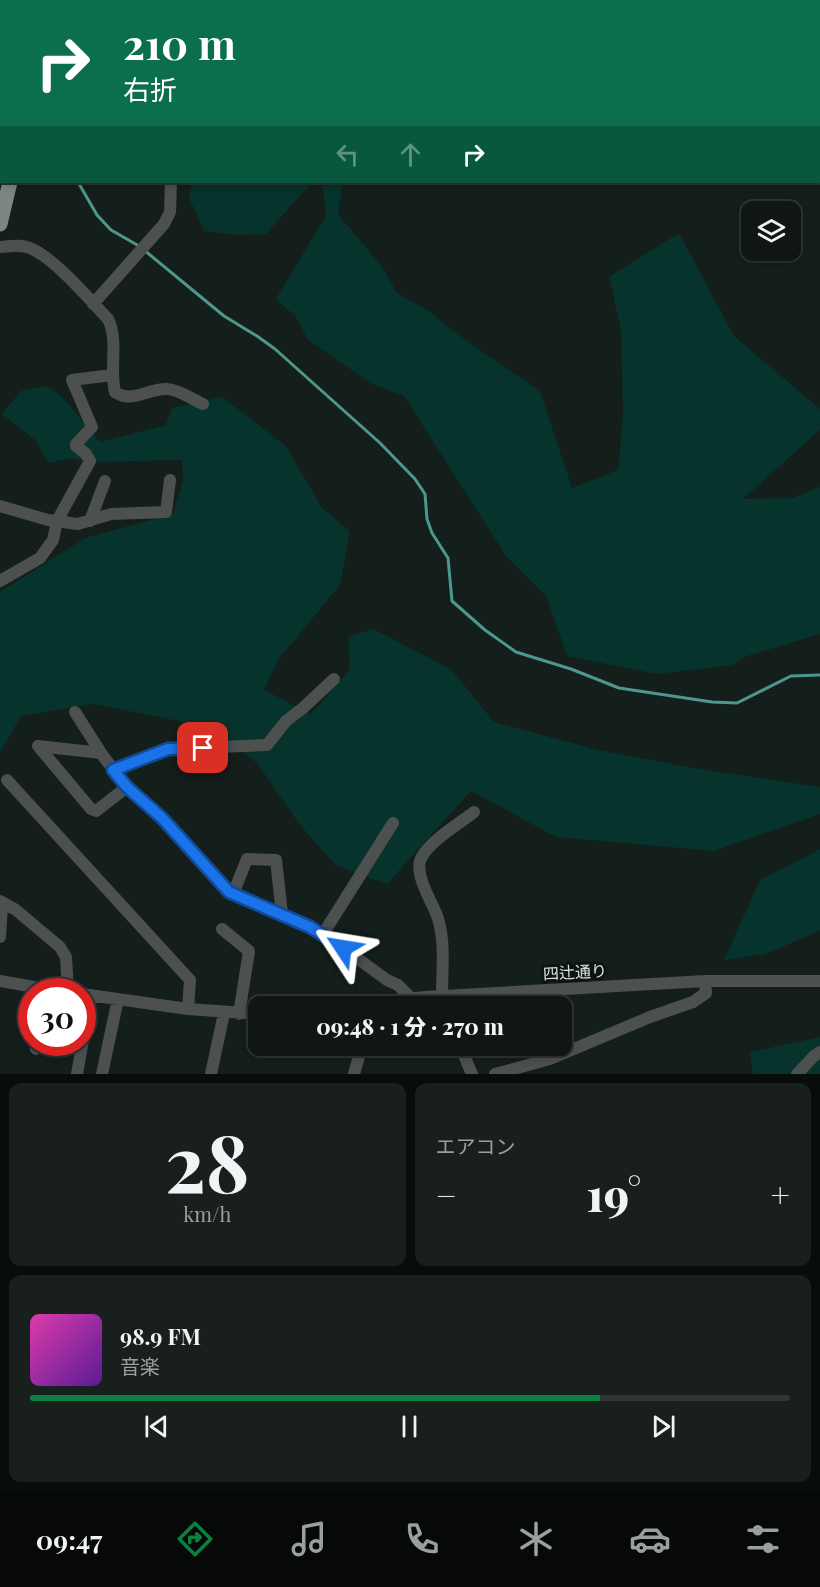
<!DOCTYPE html>
<html lang="ja">
<meta charset="utf-8">
<style>
body{margin:0;font-family:"Playfair Display","Noto Sans JP",serif;background:#181f1d;color:#f1f3f6;height:100vh;display:flex;flex-direction:column;font-size:22px;white-space:nowrap}
*{box-sizing:border-box;margin:0}
p{font-size:20px;color:#9b9fa0}
.icon{flex:none;width:33px;height:33px;fill:none;stroke:currentColor;stroke-width:2;stroke-linecap:round;stroke-linejoin:round}
.map{position:relative;height:1074px;overflow:hidden}
.details{display:flex;flex-direction:column;gap:9px;padding:9px;background:#080c0b;flex:1}
.details>*{flex:none}
.guide{position:absolute;left:0px;top:0px;width:820px;height:183px;box-shadow:0 3px 9px #0003,0 0 0 2px #2f3534;background:#0b6e4f;color:#fff;overflow:hidden}
.tools{position:absolute;left:741px;top:201px;display:grid;gap:12px}
.tools a{display:grid;place-items:center;width:60px;height:60px;border-radius:12px;background:#0f1614;box-shadow:0 3px 9px #0003,0 0 0 2px #2f3534;font-size:30px}
.speed{position:absolute;left:18px;top:978px;display:flex;gap:12px;font-size:30px;font-weight:700;text-align:center}
.speed>*{display:grid;place-content:center;width:78px;height:78px;border-radius:50%;background:#0f1614;box-shadow:0 3px 9px #0003,0 0 0 2px #2f3534;line-height:1}
.speed .limit{border:9px solid #d22;background:#fff;color:#111}
.pin{position:absolute;display:grid;place-items:center;width:51px;height:51px;color:#fff;margin:-26px;border-radius:12px;box-shadow:0 3px 9px #0006}
.me{position:absolute;width:66px;margin:-33px;rotate:303deg;stroke-linejoin:round;filter:drop-shadow(0 0 4px #0008)}
.turn{display:flex;align-items:center;gap:21px;height:126px;padding:0 24px;font-size:27px}
.turn .icon{width:78px;height:78px;stroke-width:2.5}
.turn b{display:block;font-size:42px;line-height:51px}
.lanes{display:flex;align-items:center;height:57px;padding:0 24px;background:#0003;justify-content:center;gap:30px;direction:ltr}
.lanes .off{opacity:.35}
.big{font-size:45px;font-weight:800;line-height:1.1}
.details .tile{flex:1;display:flex;flex-direction:column;justify-content:center;gap:9px;min-width:0;padding:0 21px;border-radius:12px;background:#181f1d}
.details .dial{align-items:center;gap:0}
.dial b{font-size:78px;line-height:1}
.song{display:flex;align-items:center;gap:18px}
.cover{width:72px;height:72px;border-radius:9px;background:linear-gradient(135deg,hsl(320 70% 55%),hsl(270 70% 35%))}
.played{height:6px;border-radius:3px;background:linear-gradient(90deg,#0b8043 75%,#2f3534 75%)}
.keys{display:flex;justify-content:space-around;direction:ltr}
.heat{display:flex;justify-content:space-between;align-items:center;font-size:33px;direction:ltr}
.details .tiles{flex:1;display:grid;gap:9px;grid-template-columns:1fr 1fr}
.tile:last-child{grid-column:span 2}
.trip{position:absolute;left:248px;top:996px;width:324px;height:60px;border-radius:12px;background:#0f1614;box-shadow:0 3px 9px #0003,0 0 0 2px #2f3534;font-weight:800;line-height:60px;text-align:center}
.tab-bar{display:flex;height:96px;justify-content:space-around;align-items:center;background:#060908;color:#9b9fa0}
.tab-bar .icon{width:42px;height:42px}
.tab-bar .selected{color:#0b8043}
.tab-bar b{font-size:27px;color:#f1f3f6}
.map>svg:first-child{display:block}
.green{fill:#06332b}
.lines{fill:none;stroke-linecap:round;stroke-linejoin:round}
.stream{stroke:#4d988c;stroke-width:3}
.minor{stroke:#4c5150;stroke-width:12}
.major{stroke:#7c8784;stroke-width:15}
.route-casing{stroke:#114b97;stroke-width:15}
.route{stroke:#1a73e8;stroke-width:10}
.labels{text-anchor:middle;stroke-width:6;stroke-linejoin:round;paint-order:stroke}
.street-label{font-size:16px;fill:#dae1df;stroke:#0b1512}
</style>
<div class="map">
<svg width="820" height="1074" viewBox="0 0 820 1074">
<rect width="100%" height="100%" fill="#141e1b"/>
<path class="green" d="M192 182H312L266 234 236 235 204 231 189 198Z
M322 182H343L338 214 383 268 397 293 426 309 468 342 540 391 572 488 618 470 623 416 621 330 609 277 679 233 734 336 820 409V430L743 499 793 498 820 487V634L744 657 732 665 657 674 567 656 546 596 506 556 404 396 372 384 308 340 296 317 276 299 326 215Z
M47 386 62 397 100 442 166 425 172 408 222 397 286 446 322 508 350 531 340 585 279 659 264 690 311 714 350 669 348 637 373 629 451 669 494 722 598 750 700 769 820 787V814L714 851 556 837 471 791 387 884 335 865 300 825 257 763 209 727 93 704 21 716 0 753V592L85 538 173 514 183 480 182 460 98 462 68 459 49 463 35 440 2 414 21 391Z
M820 849V931L765 954 724 960 760 880Z
M820 1037V1074H753L750 1052Z"/>
<g class="lines">
<path class="stream" d="M0 100 2 101
M78 182 97 215 111 230 139 246
M144 250 224 316 257 336 275 349 380 443 415 479 425 494 427 519 432 533 448 558 452 601 485 630 516 652 571 669 619 688 712 702 737 703 791 676 820 675"/>
<path class="minor" d="M279 0 282 2
M639 0 641 2
M212 2 213 0
M788 2V0
M819 123H820
M0 247C10 246 23 244 32 249 55 259 90 300 108 319 119 341 109 368 115 392 132 404 149 388 167 389 180 390 192 399 203 404
M93 304 164 224 170 212 171 182
M0 506 48 520 78 524 111 514 166 512 170 480
M90 521 105 481
M0 581 40 558 53 540 57 521 90 461 86 454 76 446V444L92 427 72 380 112 375
M75 712 103 756 127 787 162 818 229 892 282 914 328 937 387 980 398 985 411 998
M101 753 38 746 91 809 96 811 127 787
M113 770 168 749 267 745 286 721 303 708 334 679
M7 780 190 980 188 1009
M233 894 247 859 276 860 282 914
M0 901 16 910 60 947 66 957 68 992
M222 929 249 951 239 1014
M323 934 393 823
M0 937 2 904
M0 981 62 992
M532 991 537 1006
M82 994 188 1009 258 1014
M442 996C442 969 446 938 436 913 430 899 416 876 420 861 426 843 459 824 474 812
M333 1006 425 997 705 981H820
M460 1046 472 1074
M36 1049 37 1042
M77 1074 91 995
M102 1074 118 999
M211 1074 224 1013
M354 1074 362 1046
M495 1074 550 1059 650 1017 693 1002 706 993 705 981
M797 1074 814 1056 820 1052"/>
<path class="major" d="M51 2V0
M0 224 10 182"/>
</g>
<g class="lines">
<defs>
<path id="route" d="M203 748 168 749 113 770 127 787 162 818 229 892 310 927 343 948"/>
</defs>
<use href="#route" class="route-casing"/>
<use href="#route" class="route"/>
</g>
<g class="labels">
<g class="street-label">
<text transform="translate(575 972) rotate(-3)" y="6">四辻通り</text>
</g>
</g>
</svg>
<div class="tools">
<a><svg class="icon" aria-label="layers" viewBox="0 0 24 24"><path d="M12 4l9 5-9 5-9-5zM3 14l9 5 9-5"/></svg></a>
</div>
<div class="speed"><div class="limit">30</div></div>
<div class="pin" style="left:203px;top:748px;background:#d93025"><svg class="icon" aria-label="arrive" viewBox="0 0 24 24"><path d="M6 21V4h12l-3 4 3 4H6"/></svg></div>
<svg class="me" style="left:343px;top:948px" viewBox="-20 -20 40 40"><path d="M0-17L14 15 0 8-14 15z" fill="#1a73e8" stroke="#fff" stroke-width="4"/></svg>
<div class="trip">09:48 · 1 分 · 270 m</div>
<div class="guide">
<div class="turn"><svg class="icon" aria-label="right" viewBox="0 0 24 24"><path d="M7 20v-9h11M14 6l5 5-5 5"/></svg><div><b>210 m</b>右折</div></div>
<div class="lanes"><svg class="icon off" aria-label="left" viewBox="0 0 24 24"><path d="M17 20v-9H6M10 6l-5 5 5 5"/></svg><svg class="icon off" aria-label="ahead" viewBox="0 0 24 24"><path d="M12 20V5M6 11l6-6 6 6"/></svg><svg class="icon" aria-label="right" viewBox="0 0 24 24"><path d="M7 20v-9h11M14 6l5 5-5 5"/></svg></div>
</div>
</div>
<section class="details">
<div class="tiles">
<div class="tile dial"><b>28</b><p>km/h</p></div>
<div class="tile"><p>エアコン</p>
<div class="heat"><a>−</a><b class="big">19°</b><a>+</a></div>
</div>
<div class="tile">
<div class="song"><i class="cover"></i><div><b>98.9 FM</b><p>音楽</p></div></div>
<div class="played"></div>
<div class="keys"><svg class="icon" aria-label="previous" viewBox="0 0 24 24"><path d="M18 5L8 12l10 7zM5 5v14"/></svg><svg class="icon" aria-label="pause" viewBox="0 0 24 24"><path d="M8 5v14M16 5v14"/></svg><svg class="icon" aria-label="next" viewBox="0 0 24 24"><path d="M6 5l10 7-10 7zM19 5v14"/></svg></div>
</div>
</div>
</section>
<nav class="tab-bar">
<b>09:47</b>
<svg class="icon selected" aria-label="directions" viewBox="0 0 24 24"><path d="M12 3l9 9-9 9-9-9zM9 14v-3h6M13 9l2 2-2 2"/></svg>
<svg class="icon" aria-label="music" viewBox="0 0 24 24"><path d="M9 18V5l10-2v13"/><circle cx="6" cy="18" r="3"/><circle cx="16" cy="16" r="3"/></svg>
<svg class="icon" aria-label="phone" viewBox="0 0 24 24"><path d="M5 4h4l2 5-3 2q2 4 5 5l2-3 5 2v4C11 20 4 13 5 4z"/></svg>
<svg class="icon" aria-label="climate" viewBox="0 0 24 24"><path d="M12 3v18M4 7l16 10M4 17L20 7"/></svg>
<svg class="icon" aria-label="car" viewBox="0 0 24 24"><path d="M5 17H2v-5l4-1 3-4h7l3 4 3 1v5h-3M9 17h6M6 11h13"/><circle cx="7" cy="17" r="2"/><circle cx="17" cy="17" r="2"/></svg>
<svg class="icon" aria-label="filters" viewBox="0 0 24 24"><path d="M4 7h16M4 17h16"/><circle cx="9" cy="7" r="2"/><circle cx="15" cy="17" r="2"/></svg>
</nav>
